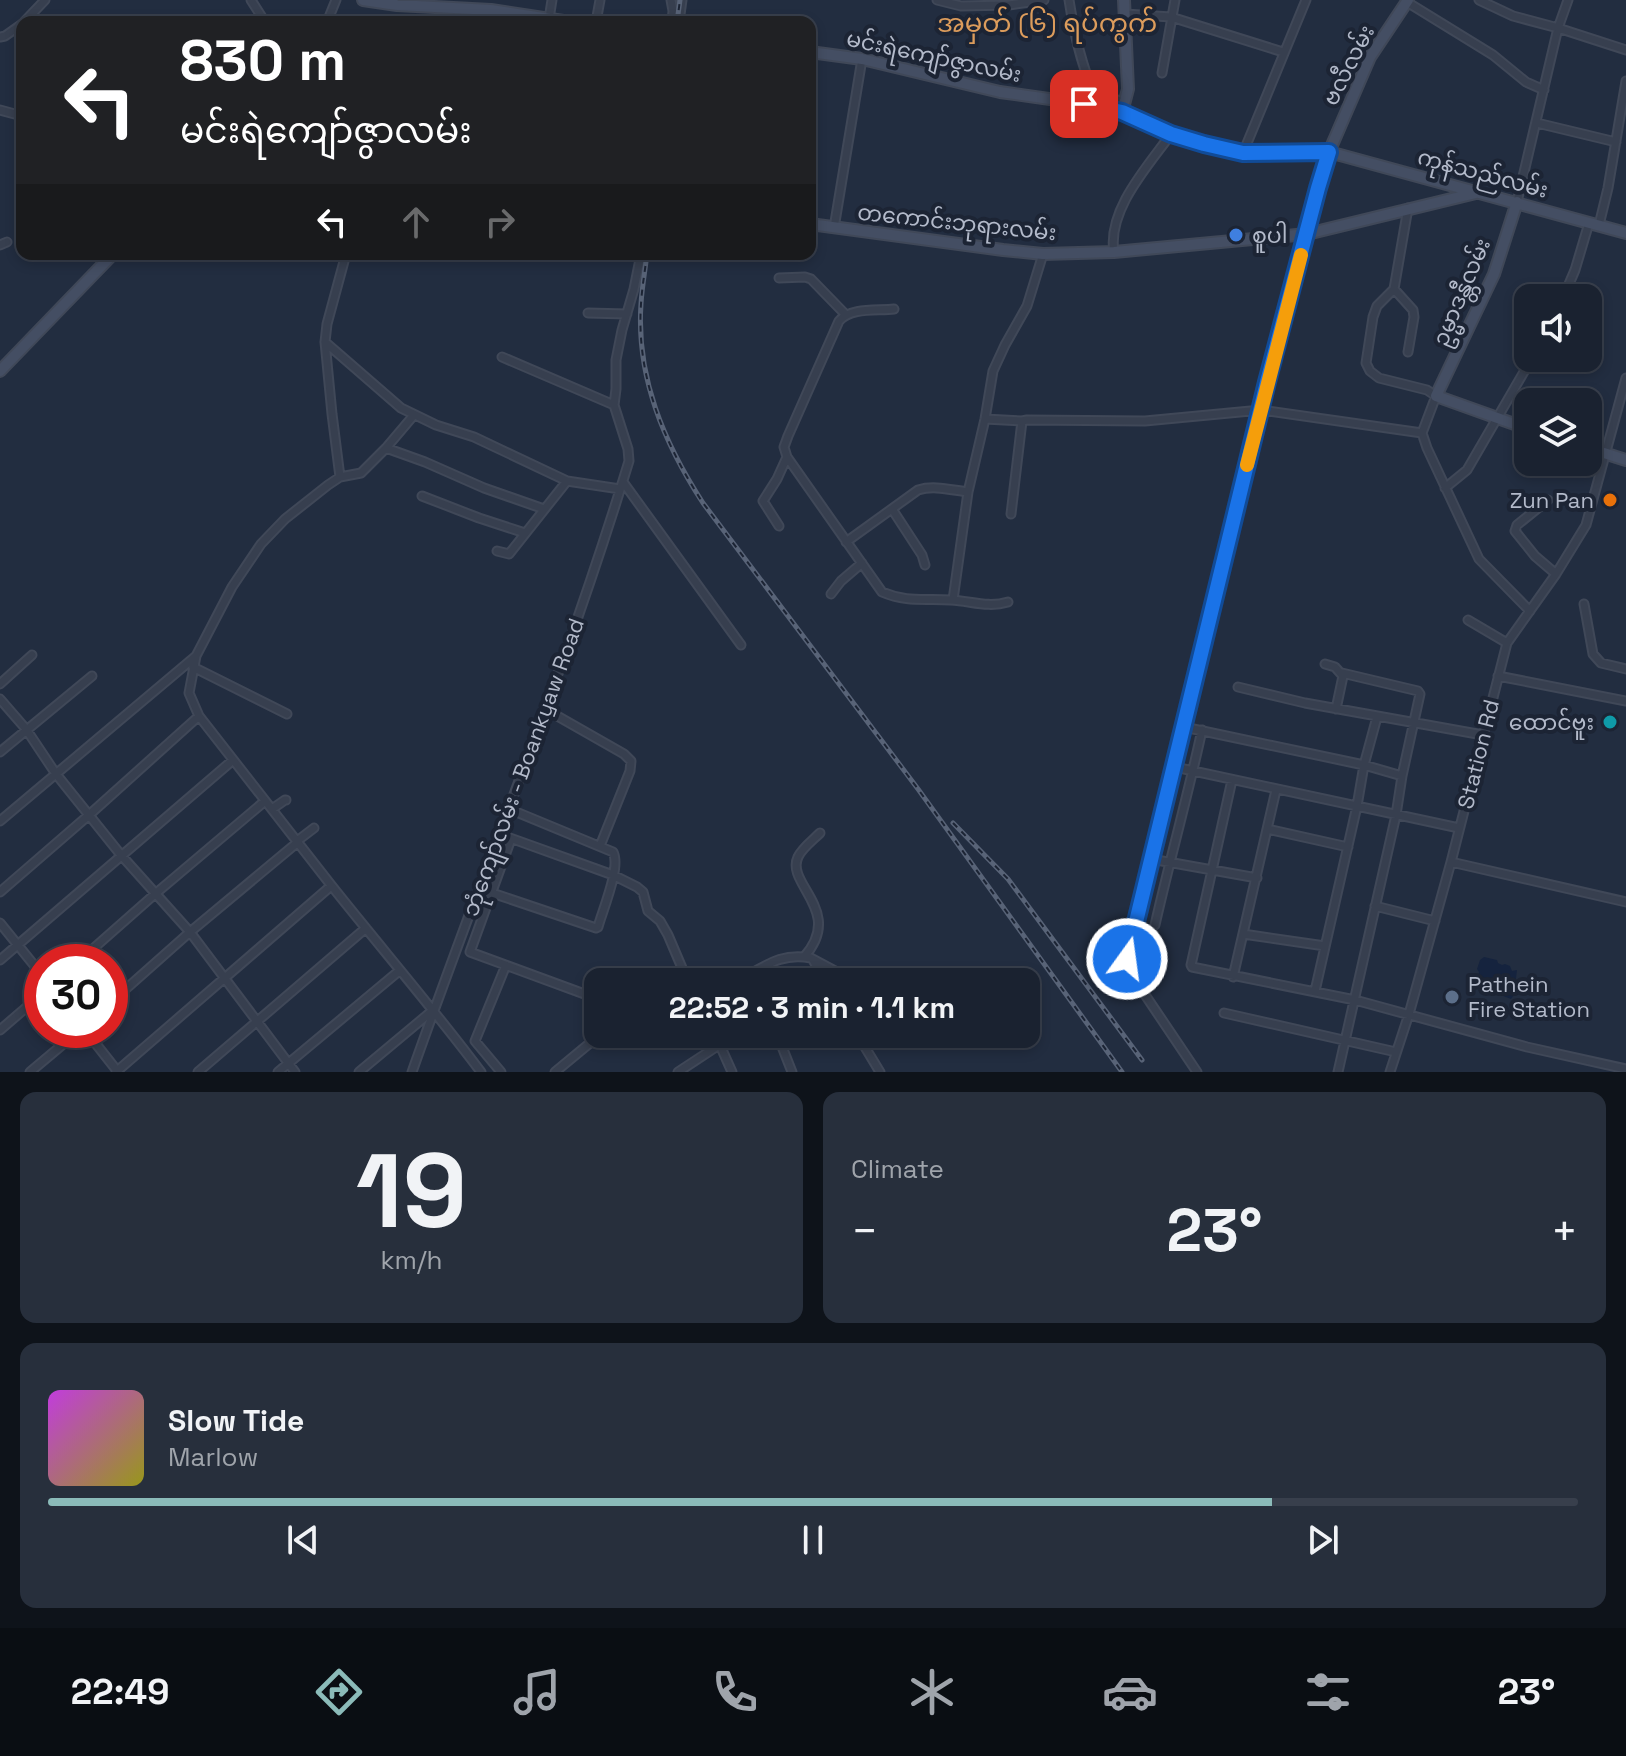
<!DOCTYPE html>
<meta charset="utf-8">
<style>
body{margin:0;font-family:"Space Grotesk","Noto Sans Myanmar",sans-serif;background:#272f3c;color:#f1f3f6;height:100vh;display:flex;flex-direction:column;font-size:30px;white-space:nowrap}
*{box-sizing:border-box;margin:0}
p{font-size:26px;color:#9fa4ab}
.icon{flex:none;width:44px;height:44px;fill:none;stroke:currentColor;stroke-width:2;stroke-linecap:round;stroke-linejoin:round}
.map{position:relative;height:1072px;overflow:hidden}
.panel{display:flex;flex-direction:column;gap:20px;padding:20px;background:#0e131a;flex:1}
.panel>*{flex:none}
.hud{position:absolute;left:16px;top:16px;width:800px;height:244px;border-radius:16px;box-shadow:0 4px 12px #0003,0 0 0 2px #383f4c;background:#202124;color:#fff;overflow:hidden}
.buttons{position:absolute;left:1514px;top:284px;display:grid;gap:16px}
.buttons a{display:grid;place-items:center;width:88px;height:88px;border-radius:16px;background:#1a2230;box-shadow:0 4px 12px #0003,0 0 0 2px #383f4c;font-size:40px}
.speed{position:absolute;left:24px;top:944px;display:flex;gap:16px;font-size:40px;font-weight:700;text-align:center}
.speed>*{display:grid;place-content:center;width:104px;height:104px;border-radius:50%;background:#1a2230;box-shadow:0 4px 12px #0003,0 0 0 2px #383f4c;line-height:1}
.speed .limit{border:12px solid #d22;background:#fff;color:#111}
.pin{position:absolute;display:grid;place-items:center;width:68px;height:68px;color:#fff;margin:-34px;border-radius:16px;box-shadow:0 4px 12px #0006}
.me{position:absolute;width:88px;margin:-44px;rotate:14deg;stroke-linejoin:round;filter:drop-shadow(0 0 6px #0008)}
.turn{display:flex;align-items:center;gap:28px;height:168px;padding:0 32px;font-size:36px}
.turn .icon{width:104px;height:104px;stroke-width:2.5}
.turn b{display:block;font-size:56px;line-height:68px}
.lanes{display:flex;align-items:center;height:76px;padding:0 32px;background:#0003;justify-content:center;gap:40px;direction:ltr}
.lanes .off{opacity:.35}
.big{font-size:60px;font-weight:800;line-height:1.1}
.panel .card{flex:1;display:flex;flex-direction:column;justify-content:center;gap:12px;min-width:0;padding:0 28px;border-radius:16px;background:#272f3c}
.panel .dial{align-items:center;gap:0}
.dial b{font-size:104px;line-height:1}
.song{display:flex;align-items:center;gap:24px}
.cover{width:96px;height:96px;border-radius:12px;background:linear-gradient(135deg,hsl(290 70% 55%),hsl(60 70% 35%))}
.played{height:8px;border-radius:4px;background:linear-gradient(90deg,#8bbbb9 80%,#383f4c 80%)}
.keys{display:flex;justify-content:space-around;direction:ltr}
.heat{display:flex;justify-content:space-between;align-items:center;font-size:44px;direction:ltr}
.panel .tiles{flex:1;display:grid;gap:20px;grid-template-columns:1fr 1fr}
.card:last-child{grid-column:span 2}
.trip{position:absolute;left:584px;top:968px;width:456px;height:80px;border-radius:16px;background:#1a2230;box-shadow:0 4px 12px #0003,0 0 0 2px #383f4c;font-weight:800;line-height:80px;text-align:center}
.tabs{display:flex;height:128px;justify-content:space-around;align-items:center;background:#0a0e13;color:#9fa4ab}
.tabs .icon{width:56px;height:56px}
.tabs .current{color:#8bbbb9}
.tabs b{font-size:36px;color:#f1f3f6}
.map>svg:first-child{display:block}
.water{fill:#15233e}
.lines{fill:none;stroke-linecap:round;stroke-linejoin:round}
.street-casing{stroke:#404858;stroke-width:11}
.secondary-casing{stroke:#404858;stroke-width:14}
.street{stroke:#373f4f;stroke-width:7}
.secondary{stroke:#444e63;stroke-width:10}
.rail-casing{stroke:#586377;stroke-width:5}
.rail{stroke:#1c2434;stroke-width:2;stroke-dasharray:6;stroke-linecap:butt}
.route-casing{stroke:#114b97;stroke-width:20}
.route{stroke:#1a73e8;stroke-width:14}
.slow{stroke:#f59e0b;stroke-width:14}
.shop-dot{fill:#3f7fe0;stroke:#1c2434;stroke-width:3}
.food-dot{fill:#e8710a;stroke:#1c2434;stroke-width:3}
.culture-dot{fill:#0f9aa8;stroke:#1c2434;stroke-width:3}
.service-dot{fill:#5c6f8a;stroke:#1c2434;stroke-width:3}
.labels{text-anchor:middle;stroke-width:8;stroke-linejoin:round;paint-order:stroke}
.street-label{font-size:22px;fill:#b3baca;stroke:#1c2434}
.poi-label{font-size:22px;fill:#b3baca;stroke:#1c2434;text-anchor:start}
.quarter-label{font-size:26px;fill:#dc9c5c;stroke:#1c2434}
</style>
<div class="map">
<svg width="1626" height="1072" viewBox="0 0 1626 1072">
<rect width="100%" height="100%" fill="#222d40"/>
<path class="water" d="M1484 957 1497 960 1498 963 1502 965 1505 964 1510 966 1512 971 1517 970 1514 995 1511 999 1490 991 1480 989 1477 979 1479 972 1477 969 1480 960Z"/>
<g class="lines">
<defs>
<path id="street" d="M251 0 265 22
M671 0 673 11 672 22
M937 0 961 6 1009 5 1044 0
M1069 0C1074 32 1080 61 1093 91L1125 103
M1479 0 1513 16 1558 28 1626 50
M1407 2 1493 55 1526 82 1544 90
M1125 14 1171 17 1283 52
M549 19 552 0
M24 22 45 0
M327 22 336 0
M596 22 600 0
M679 22 682 0
M0 37 5 36 22 24
M1162 73 1175 0
M0 110 22 116
M1537 123 1616 142
M1243 153 1306 0
M1517 202 1558 28 1568 0
M1408 208 1394 289 1377 306 1373 317 1366 363 1370 371 1379 378 1427 390 1436 396 1422 433 1427 448 1479 559 1530 611
M1599 225 1608 188 1626 81
M834 228 862 59
M0 245 7 242
M1114 252C1107 210 1148 166 1171 134
M779 278 805 277 811 279 845 314
M1394 289 1413 310 1414 317 1408 352
M1563 298 1575 270 1589 223
M894 309C877 311 851 307 839 321L788 436 784 447 787 457 882 592C908 603 925 598 951 600 971 601 988 608 1008 602
M588 313 627 314
M325 342 401 408 436 425 474 437 567 481 620 489
M502 357 614 405
M414 415 386 448 361 473 340 477 328 485 285 519 261 544 232 587 196 656 189 693 199 716C243 773 287 829 331 885 381 948 433 1008 481 1072
M985 419 1022 421
M386 448 425 462 484 488 544 509
M340 477 332 414 325 342 327 324 346 254
M623 482 741 645
M1445 488 1467 470 1532 358
M422 496 479 518 525 533
M1548 500 1517 525 1515 531 1535 556 1556 574
M892 509 922 555 925 565
M1011 514 1022 421 1027 420 1145 421 1261 410 1422 433
M779 526 763 501 777 479 787 457
M846 542 918 490C934 485 951 490 968 492
M497 551 509 554 567 481
M831 594 841 581 862 563
M953 600 968 492 985 419 993 371 1005 345 1027 306 1043 254
M1584 604 1593 654 1601 663 1626 669
M1468 620 1507 643
M1325 664 1335 667 1343 676 1336 709
M193 667 287 714
M1498 676 1626 701
M0 684 32 655
M1238 687 1305 703 1483 735
M0 699 26 729 56 774 121 855 190 932 295 1072
M545 709 624 754 631 761 630 771 600 846
M1184 727 1364 765 1402 776
M0 752 92 676
M1175 767 1459 828
M1232 780 1191 965 1192 967 1355 1000 1527 1047 1626 1069
M272 809 285 800H286
M0 821 196 656
M1267 829 1348 847
M499 834 613 875 637 887 643 892 648 911 660 921 668 935 688 982
M511 839 470 952 598 999
M297 841 314 828
M1151 859 1257 878
M1451 862 1626 902
M0 892 89 815 199 716
M492 893 596 928 598 927C603 909 621 867 613 852L509 809
M1375 906 1435 921
M0 923 42 975
M1155 925C1170 859 1188 795 1202 730
M1243 934 1325 946
M804 957C845 911 785 884 798 857 802 848 813 840 820 833
M0 960 233 760
M813 960 826 982
M78 962 155 894 265 801
M1233 977 1276 790
M730 982 750 974
M754 982 750 974C771 962 786 953 811 958L854 981
M1315 991 1357 806 1364 765 1377 717
M110 1003 190 932 298 842
M1224 1013 1396 1052
M0 1030 42 994
M85 1030 118 1072
M715 1034 732 1072
M777 1034 792 1072
M857 1034 880 1072
M30 1072 80 1030
M116 1072 331 886
M198 1072 366 928
M278 1072 399 971
M359 1072 432 1011
M412 1072C484 868 566 668 629 461L628 449 614 405 616 389V360L622 330 634 289 641 254
M501 1072 475 1041 506 965
M555 1072 590 1043 594 1038 598 1023
M678 1072 719 1045
M1197 1072 1127 968 1126 963 1267 382 1307 234 1311 214 1329 152
M1338 1072 1396 815 1402 776 1420 694 1418 691 1342 673
M1390 1072 1409 1014 1451 862 1507 643 1556 574 1586 525 1626 378"/>
<path id="secondary" d="M363 0 397 5 491 10 570 22
M810 52 862 59 1000 92 1106 107 1122 112 1171 134 1204 144 1243 153 1329 152 1626 233
M1122 112 1128 89 1124 0
M1329 152 1370 57 1408 0
M1517 202 1494 274 1436 396 1528 429
M810 224 1003 250 1043 254 1114 252 1307 234 1476 193
M0 371 113 254
M1588 448 1626 460"/>
</defs>
<use href="#street" class="street-casing"/>
<use href="#secondary" class="secondary-casing"/>
<use href="#street" class="street"/>
<use href="#secondary" class="secondary"/>
<defs>
<path id="rail" d="M677 22 680 0
M647 254C645 271 642 287 641 304 636 377 664 443 703 503L918 789 1122 1072
M953 823 1008 879 1142 1060"/>
</defs>
<use href="#rail" class="rail-casing"/>
<use href="#rail" class="rail"/>
</g>
<g class="lines">
<defs>
<path id="route" d="M1084 104 1122 112 1171 134 1204 144 1243 153 1329 152 1318 188 1267 382 1127 959"/>
</defs>
<use href="#route" class="route-casing"/>
<use href="#route" class="route"/>
<path class="slow" d="M1247 465 1301 255"/>
</g>
<circle class="shop-dot" cx="1236" cy="235" r="8"/>
<circle class="food-dot" cx="1610" cy="500" r="8"/>
<circle class="culture-dot" cx="1610" cy="722" r="8"/>
<circle class="service-dot" cx="1452" cy="997" r="8"/>
<g class="labels">
<g class="street-label">
<text transform="translate(934 56) rotate(12)" y="8">မင်းရဲကျော်ဇွာလမ်း</text>
<text transform="translate(1348 65) rotate(-63)" y="8">ဗလီလမ်း</text>
<text transform="translate(1483 173) rotate(15)" y="8">ကုန်သည်လမ်း</text>
<text transform="translate(957 222) rotate(6)" y="8">တကောင်းဘုရားလမ်း</text>
<text transform="translate(1461 292) rotate(-67)" y="8">ဥမ္မာဒန္တီလမ်း</text>
<text transform="translate(1478 754) rotate(-76)" y="8">Station Rd</text>
<text transform="translate(523 767) rotate(-70)" y="8">ဘုံကျော်လမ်း - Boankyaw Road</text>
</g>
<g class="poi-label">
<text x="1252" y="243">စူပါ</text>
<text x="1594" y="508" text-anchor="end">Zun Pan</text>
<text x="1594" y="730" text-anchor="end">ထောင်ဗူး</text>
<text x="1468" y="992">Pathein<tspan x="1468" dy="25">Fire Station</tspan></text>
</g>
<g class="quarter-label">
<text x="1047" y="32">အမှတ် (၆) ရပ်ကွက်</text>
</g>
</g>
</svg>
<div class="buttons">
<a><svg class="icon" aria-label="sound" viewBox="0 0 24 24"><path d="M4 9h4l5-4v14l-5-4H4zM17 9q2 3 0 6"/></svg></a>
<a><svg class="icon" aria-label="layers" viewBox="0 0 24 24"><path d="M12 4l9 5-9 5-9-5zM3 14l9 5 9-5"/></svg></a>
</div>
<div class="speed"><div class="limit">30</div></div>
<div class="pin" style="left:1084px;top:104px;background:#d93025"><svg class="icon" aria-label="arrive" viewBox="0 0 24 24"><path d="M6 21V4h12l-3 4 3 4H6"/></svg></div>
<svg class="me" style="left:1127px;top:959px" viewBox="-20 -20 40 40"><circle r="17" fill="#1a73e8" stroke="#fff" stroke-width="3"/><path d="M0-11L8 9 0 5-8 9z" fill="#fff"/></svg>
<div class="trip">22:52 · 3 min · 1.1 km</div>
<div class="hud">
<div class="turn"><svg class="icon" aria-label="left" viewBox="0 0 24 24"><path d="M17 20v-9H6M10 6l-5 5 5 5"/></svg><div><b>830 m</b>မင်းရဲကျော်ဇွာလမ်း</div></div>
<div class="lanes"><svg class="icon" aria-label="left" viewBox="0 0 24 24"><path d="M17 20v-9H6M10 6l-5 5 5 5"/></svg><svg class="icon off" aria-label="ahead" viewBox="0 0 24 24"><path d="M12 20V5M6 11l6-6 6 6"/></svg><svg class="icon off" aria-label="right" viewBox="0 0 24 24"><path d="M7 20v-9h11M14 6l5 5-5 5"/></svg></div>
</div>
</div>
<section class="panel">
<div class="tiles">
<div class="card dial"><b>19</b><p>km/h</p></div>
<div class="card"><p>Climate</p>
<div class="heat"><a>−</a><b class="big">23°</b><a>+</a></div>
</div>
<div class="card">
<div class="song"><i class="cover"></i><div><b>Slow Tide</b><p>Marlow</p></div></div>
<div class="played"></div>
<div class="keys"><svg class="icon" aria-label="previous" viewBox="0 0 24 24"><path d="M18 5L8 12l10 7zM5 5v14"/></svg><svg class="icon" aria-label="pause" viewBox="0 0 24 24"><path d="M8 5v14M16 5v14"/></svg><svg class="icon" aria-label="next" viewBox="0 0 24 24"><path d="M6 5l10 7-10 7zM19 5v14"/></svg></div>
</div>
</div>
</section>
<nav class="tabs">
<b>22:49</b>
<svg class="icon current" aria-label="directions" viewBox="0 0 24 24"><path d="M12 3l9 9-9 9-9-9zM9 14v-3h6M13 9l2 2-2 2"/></svg>
<svg class="icon" aria-label="music" viewBox="0 0 24 24"><path d="M9 18V5l10-2v13"/><circle cx="6" cy="18" r="3"/><circle cx="16" cy="16" r="3"/></svg>
<svg class="icon" aria-label="phone" viewBox="0 0 24 24"><path d="M5 4h4l2 5-3 2q2 4 5 5l2-3 5 2v4C11 20 4 13 5 4z"/></svg>
<svg class="icon" aria-label="climate" viewBox="0 0 24 24"><path d="M12 3v18M4 7l16 10M4 17L20 7"/></svg>
<svg class="icon" aria-label="car" viewBox="0 0 24 24"><path d="M5 17H2v-5l4-1 3-4h7l3 4 3 1v5h-3M9 17h6M6 11h13"/><circle cx="7" cy="17" r="2"/><circle cx="17" cy="17" r="2"/></svg>
<svg class="icon" aria-label="filters" viewBox="0 0 24 24"><path d="M4 7h16M4 17h16"/><circle cx="9" cy="7" r="2"/><circle cx="15" cy="17" r="2"/></svg>
<b>23°</b>
</nav>
